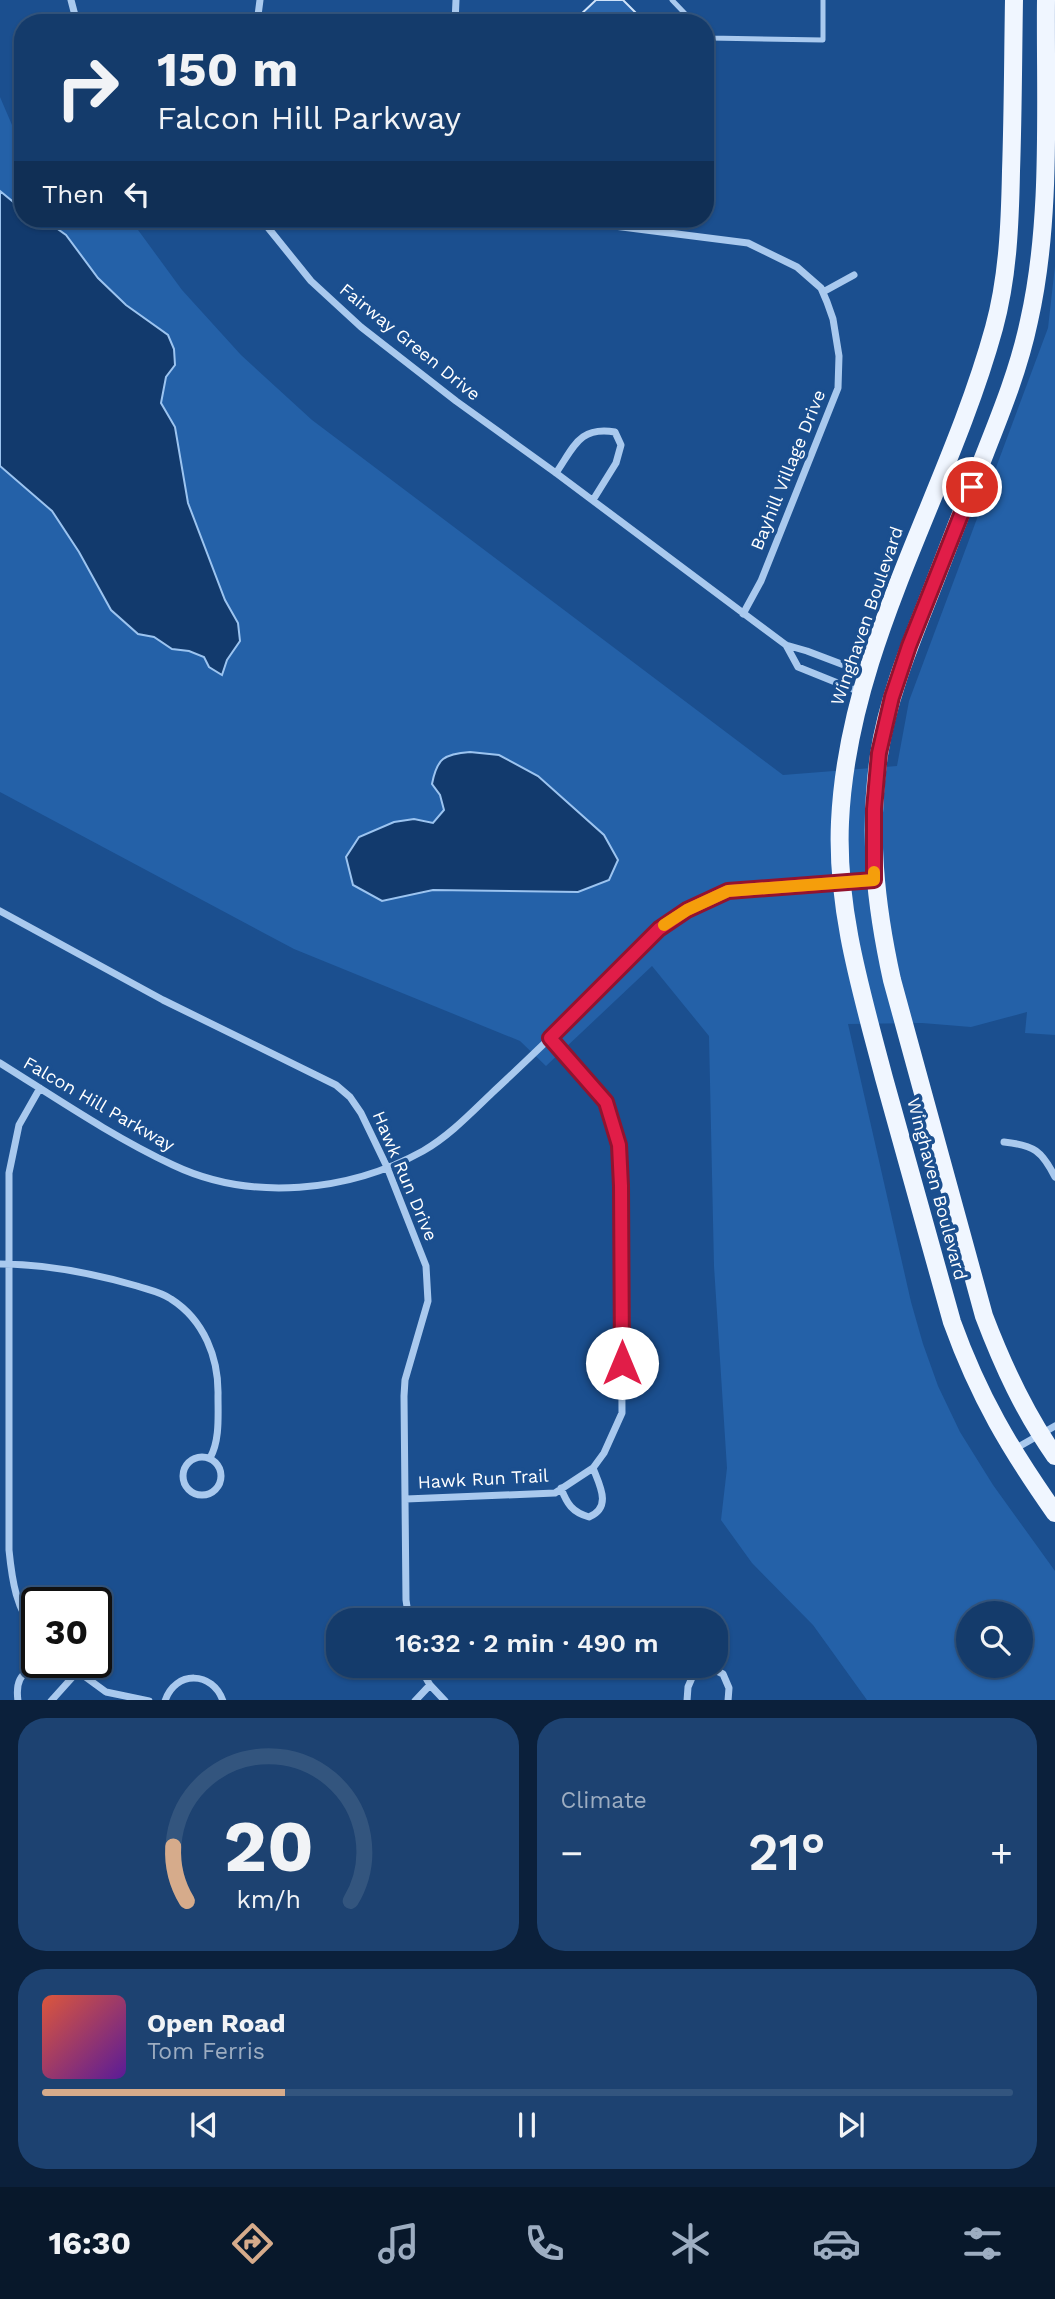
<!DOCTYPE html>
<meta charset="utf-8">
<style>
body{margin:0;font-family:"Work Sans",sans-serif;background:#1d4271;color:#f1f3f6;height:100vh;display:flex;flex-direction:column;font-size:26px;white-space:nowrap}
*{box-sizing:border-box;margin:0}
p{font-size:23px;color:#9dadc1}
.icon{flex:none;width:38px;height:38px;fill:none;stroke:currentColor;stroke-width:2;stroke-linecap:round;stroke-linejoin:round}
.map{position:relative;height:1700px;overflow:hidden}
.details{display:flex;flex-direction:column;gap:18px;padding:18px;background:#0b203b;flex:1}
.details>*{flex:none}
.hud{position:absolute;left:14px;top:14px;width:700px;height:214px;border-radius:28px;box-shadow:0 2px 5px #0004,0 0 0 2px #33557e;background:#143b6b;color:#f1f3f6;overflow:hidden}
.buttons{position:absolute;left:956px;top:1601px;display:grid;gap:14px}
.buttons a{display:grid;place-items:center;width:77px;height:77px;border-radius:50%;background:#143b6b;box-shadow:0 2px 5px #0004,0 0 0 2px #33557e;font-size:35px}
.speed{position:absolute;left:21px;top:1587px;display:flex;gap:14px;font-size:35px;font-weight:700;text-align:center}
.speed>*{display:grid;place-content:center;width:91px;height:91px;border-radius:50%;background:#143b6b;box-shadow:0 2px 5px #0004,0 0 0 2px #33557e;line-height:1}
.speed .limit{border:4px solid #111;border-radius:10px;background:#fff;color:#111}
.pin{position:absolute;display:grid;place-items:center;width:60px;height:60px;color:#fff;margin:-30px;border:4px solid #fff;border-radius:50%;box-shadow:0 2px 7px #0007}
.me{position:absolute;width:77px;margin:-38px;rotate:0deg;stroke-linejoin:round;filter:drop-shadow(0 0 5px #0008)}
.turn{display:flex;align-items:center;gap:24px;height:147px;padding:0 28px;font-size:32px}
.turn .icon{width:91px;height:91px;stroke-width:2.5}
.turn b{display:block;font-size:49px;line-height:60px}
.then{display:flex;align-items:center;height:66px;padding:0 28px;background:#0003;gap:14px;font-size:26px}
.big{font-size:52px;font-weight:600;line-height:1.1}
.details .tile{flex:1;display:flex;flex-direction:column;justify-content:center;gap:10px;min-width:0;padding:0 24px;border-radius:28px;background:#1d4271}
.details .dial{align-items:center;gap:0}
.dial svg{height:182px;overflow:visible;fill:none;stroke:#33557e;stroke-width:7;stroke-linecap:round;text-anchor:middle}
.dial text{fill:#f1f3f6;stroke:none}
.song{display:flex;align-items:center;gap:21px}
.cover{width:84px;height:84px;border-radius:10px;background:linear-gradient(135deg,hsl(10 70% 55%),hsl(270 70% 35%))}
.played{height:7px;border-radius:4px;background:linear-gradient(90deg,#d6ab8b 25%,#33557e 25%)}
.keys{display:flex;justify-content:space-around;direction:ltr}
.heat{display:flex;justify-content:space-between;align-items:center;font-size:38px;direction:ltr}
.details .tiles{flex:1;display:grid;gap:18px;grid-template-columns:1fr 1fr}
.tile:last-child{grid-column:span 2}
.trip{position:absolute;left:326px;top:1608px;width:402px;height:70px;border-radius:28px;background:#143b6b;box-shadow:0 2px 5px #0004,0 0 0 2px #33557e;font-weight:600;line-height:70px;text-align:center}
.dock{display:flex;height:112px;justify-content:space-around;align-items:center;background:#08182b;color:#9dadc1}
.dock .icon{width:49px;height:49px}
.dock .active{color:#d6ab8b}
.dock b{font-size:32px;color:#f1f3f6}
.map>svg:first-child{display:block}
.green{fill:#2461a8;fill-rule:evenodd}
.water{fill:#123a6d;stroke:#9cc4f0;stroke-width:2}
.building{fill:#2a66ad;stroke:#cfe3fa;stroke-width:2}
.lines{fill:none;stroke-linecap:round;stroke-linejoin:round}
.service{stroke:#a9c9ee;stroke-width:5}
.minor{stroke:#a9c9ee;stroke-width:7}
.primary{stroke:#f0f6ff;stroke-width:18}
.route-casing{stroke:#92132f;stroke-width:18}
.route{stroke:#e11d48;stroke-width:12}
.slow{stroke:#f59e0b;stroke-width:12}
.labels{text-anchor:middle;stroke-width:7;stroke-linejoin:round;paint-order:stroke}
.street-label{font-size:18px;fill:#fff;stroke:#1b4f8f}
</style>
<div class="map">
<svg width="1055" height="1701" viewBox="0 0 1055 1701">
<rect width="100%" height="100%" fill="#1b4f8f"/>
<path class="green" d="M0 97 12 125 23 132V219H130L182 290 241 355 312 420 783 775 897 766 909 701 1048 328 1055 266V1035L1025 1033 1027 1012 971 1027 922 1023 848 1024 911 1302 923 1344 938 1386 960 1432 993 1485 1055 1571V1700H867L813 1625 752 1563 721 1520 727 1468 714 1266 709 1036 652 966 546 1066 520 1041 294 949 0 792ZM968 1614H1020V1666H968Z"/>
<path class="water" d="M0 191 23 210V219L45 220 66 235 98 278 126 305 168 335 174 349 175 365 166 377 161 403 175 427 188 503 225 600 238 623 240 641 227 660 222 675 209 667 204 657 189 651 172 649 154 637 138 634 111 610 79 552 52 511 0 466Z
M470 752 499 755 538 776 604 835 618 860 609 880 578 892 433 890 382 901 353 885 346 857 359 837 394 822 414 819 433 823 444 810 440 795 432 784C437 758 444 754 470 752Z"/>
<path class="building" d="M596 0H623L646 23H584L578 17Z"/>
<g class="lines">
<path class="service" d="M672 0 694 23
M705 33 710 38 823 40V0"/>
<path class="minor" d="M71 0 77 23
M257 23 260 0
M455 23 456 0
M261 219 311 281 361 327 456 401 556 473 786 645 807 651 865 673
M559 219 748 243 797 267 821 288 827 302 833 319 839 356 838 388 761 581 743 614
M823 292 854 275
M556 473C574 447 579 426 615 432L621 445 616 463 593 500
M786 645 798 667 860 692
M0 911 163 1000 336 1085 350 1097 361 1113 387 1167 426 1266 428 1301 405 1380 404 1396 406 1600 409 1620
M0 1063C56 1098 113 1137 173 1165 251 1202 349 1192 423 1151 449 1136 470 1114 492 1093 520 1067 548 1040 576 1013 621 967 663 913 727 892 739 888 756 889 769 888 804 886 839 883 874 880
M1004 1142C1034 1145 1042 1151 1055 1177
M0 1264C46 1264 92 1273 137 1286 149 1290 161 1292 171 1299 204 1320 219 1358 218 1396 218 1416 220 1440 210 1458
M1013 1450 1055 1426
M183 1476a19 19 0 1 1 38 0a19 19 0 1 1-38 0Z
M561 1488C567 1504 572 1512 589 1517 612 1507 600 1486 593 1468
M406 1499 555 1493 593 1468 604 1453 622 1413 621 1186 619 1145 605 1102 550 1038
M37 1634C16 1610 12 1580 9 1550V1173L19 1125 40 1088
M65 1662 106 1692 149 1701
M419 1666 430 1685 445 1701
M18 1701C15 1679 22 1675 37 1661
M51 1701 78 1671
M165 1701C175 1670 213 1671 223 1701
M415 1701 430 1685
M687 1701 688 1687 694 1673 709 1667 723 1674 729 1688 728 1701"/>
<path class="primary" d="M1014 0C1013 57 1013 114 1011 171 1010 223 1008 277 994 328 948 495 848 646 840 822 836 910 862 994 884 1078 907 1159 929 1241 952 1322 979 1397 1010 1449 1055 1513
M1046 0C1045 104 1052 220 1029 321 1018 374 996 425 976 476 959 518 943 561 926 604 907 652 887 702 879 755 868 833 875 903 892 980L984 1316C1003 1366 1024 1412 1055 1456"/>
</g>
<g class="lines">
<defs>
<path id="route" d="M622 1363 621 1186 619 1145 606 1102 550 1038 659 929 687 910 728 891 874 880V809L879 753 892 697 909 646 972 487"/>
</defs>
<use href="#route" class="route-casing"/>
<use href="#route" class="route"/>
<path class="slow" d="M664 925 687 910 728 891 874 880V872"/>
</g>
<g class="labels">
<g class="street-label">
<text transform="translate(410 342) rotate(39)" y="6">Fairway Green Drive</text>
<text transform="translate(788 470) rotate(-68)" y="6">Bayhill Village Drive</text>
<text transform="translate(867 616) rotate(-71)" y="6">Winghaven Boulevard</text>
<text transform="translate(99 1104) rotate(30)" y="6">Falcon Hill Parkway</text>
<text transform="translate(405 1176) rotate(67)" y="6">Hawk Run Drive</text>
<text transform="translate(937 1189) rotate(75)" y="6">Winghaven Boulevard</text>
<text transform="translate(483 1479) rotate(-3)" y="6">Hawk Run Trail</text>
</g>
</g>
</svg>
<div class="buttons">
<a><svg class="icon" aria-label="search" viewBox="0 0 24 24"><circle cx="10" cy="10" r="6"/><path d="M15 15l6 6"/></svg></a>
</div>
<div class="speed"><div class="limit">30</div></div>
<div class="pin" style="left:972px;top:487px;background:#d93025"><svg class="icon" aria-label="arrive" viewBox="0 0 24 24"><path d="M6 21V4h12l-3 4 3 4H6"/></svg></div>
<svg class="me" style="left:622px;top:1363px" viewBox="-20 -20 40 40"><circle r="19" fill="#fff"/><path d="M0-13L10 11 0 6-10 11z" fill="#e11d48"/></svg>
<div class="trip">16:32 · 2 min · 490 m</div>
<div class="hud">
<div class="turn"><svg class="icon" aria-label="right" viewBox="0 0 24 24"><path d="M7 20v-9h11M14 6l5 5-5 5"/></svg><div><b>150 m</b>Falcon Hill Parkway</div></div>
<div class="then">Then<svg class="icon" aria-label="left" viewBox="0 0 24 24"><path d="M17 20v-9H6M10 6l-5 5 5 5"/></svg></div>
</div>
</div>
<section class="details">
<div class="tiles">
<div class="tile dial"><svg viewBox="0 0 100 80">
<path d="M14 69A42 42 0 1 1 86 69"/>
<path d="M14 69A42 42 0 0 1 8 45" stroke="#d6ab8b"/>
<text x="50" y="56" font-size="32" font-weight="700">20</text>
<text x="50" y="72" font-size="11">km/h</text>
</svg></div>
<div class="tile"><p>Climate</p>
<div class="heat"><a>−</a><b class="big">21°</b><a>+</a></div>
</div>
<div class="tile">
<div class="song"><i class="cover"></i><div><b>Open Road</b><p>Tom Ferris</p></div></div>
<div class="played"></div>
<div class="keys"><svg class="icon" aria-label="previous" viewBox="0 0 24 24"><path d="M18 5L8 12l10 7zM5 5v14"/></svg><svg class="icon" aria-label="pause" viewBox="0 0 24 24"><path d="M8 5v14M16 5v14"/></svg><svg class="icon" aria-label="next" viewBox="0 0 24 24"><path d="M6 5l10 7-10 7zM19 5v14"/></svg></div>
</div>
</div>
</section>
<nav class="dock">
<b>16:30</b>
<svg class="icon active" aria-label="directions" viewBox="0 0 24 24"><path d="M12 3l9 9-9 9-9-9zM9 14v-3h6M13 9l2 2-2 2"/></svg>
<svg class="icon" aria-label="music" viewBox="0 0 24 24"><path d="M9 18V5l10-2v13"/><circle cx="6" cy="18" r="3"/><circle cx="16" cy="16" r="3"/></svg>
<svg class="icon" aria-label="phone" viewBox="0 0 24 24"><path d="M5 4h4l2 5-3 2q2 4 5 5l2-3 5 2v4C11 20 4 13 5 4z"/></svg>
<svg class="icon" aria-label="climate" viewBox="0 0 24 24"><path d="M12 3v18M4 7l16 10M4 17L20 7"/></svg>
<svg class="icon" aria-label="car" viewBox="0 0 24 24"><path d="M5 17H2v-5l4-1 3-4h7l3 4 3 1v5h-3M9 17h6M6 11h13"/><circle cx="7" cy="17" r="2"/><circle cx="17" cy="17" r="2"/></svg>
<svg class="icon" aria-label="filters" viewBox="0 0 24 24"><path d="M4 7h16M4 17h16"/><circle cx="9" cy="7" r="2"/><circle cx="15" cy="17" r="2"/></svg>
</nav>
